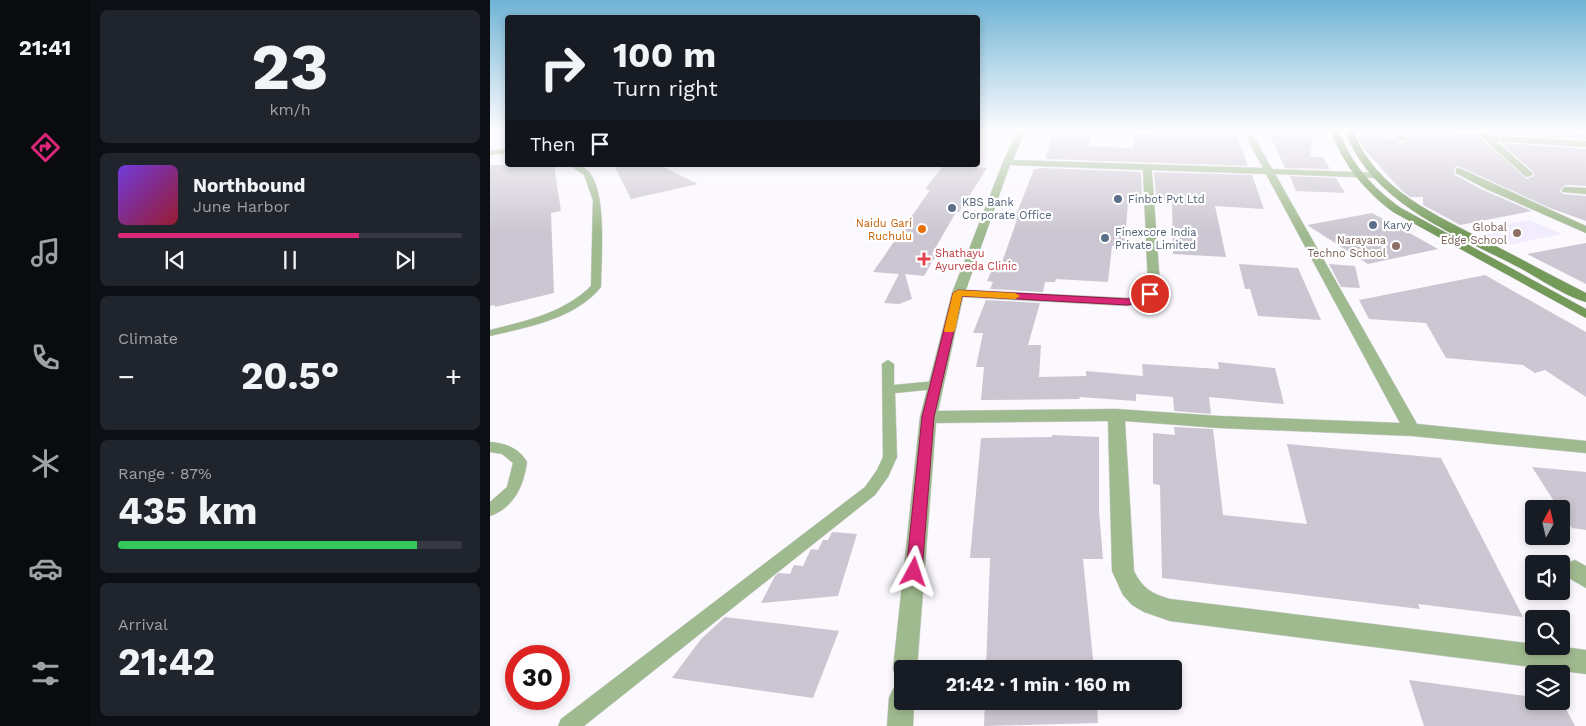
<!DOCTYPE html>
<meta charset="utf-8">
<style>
body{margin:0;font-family:"Work Sans",sans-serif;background:#20242c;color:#f1f3f6;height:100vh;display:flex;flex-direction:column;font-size:19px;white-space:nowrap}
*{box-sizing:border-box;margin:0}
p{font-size:16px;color:#9ea1a6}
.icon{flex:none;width:28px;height:28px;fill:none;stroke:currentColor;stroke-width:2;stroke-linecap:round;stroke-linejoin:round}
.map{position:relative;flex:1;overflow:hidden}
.drawer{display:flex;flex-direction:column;gap:10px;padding:10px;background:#0d0f14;width:400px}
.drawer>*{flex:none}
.guide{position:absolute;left:15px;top:15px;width:475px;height:152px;border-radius:5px;box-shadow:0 2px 8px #0003;background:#171b24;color:#f1f3f6;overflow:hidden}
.needle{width:32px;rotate:8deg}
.tools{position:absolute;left:1035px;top:500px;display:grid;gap:10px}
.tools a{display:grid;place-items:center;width:45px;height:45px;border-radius:5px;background:#171b24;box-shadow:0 2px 8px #0003;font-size:25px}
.speed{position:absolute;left:15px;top:645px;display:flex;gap:10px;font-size:25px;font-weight:700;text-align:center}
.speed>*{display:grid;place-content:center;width:65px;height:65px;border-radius:50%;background:#171b24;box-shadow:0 2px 8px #0003;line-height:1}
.speed .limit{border:8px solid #d22;background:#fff;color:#111}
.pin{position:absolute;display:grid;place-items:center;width:42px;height:42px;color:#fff;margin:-21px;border:2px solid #fff;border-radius:50%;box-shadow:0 1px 5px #0007}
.me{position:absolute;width:55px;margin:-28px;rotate:5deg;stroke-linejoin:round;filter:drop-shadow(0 0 4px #0008)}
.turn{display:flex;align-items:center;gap:18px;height:105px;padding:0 25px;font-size:22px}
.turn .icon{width:65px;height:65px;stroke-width:2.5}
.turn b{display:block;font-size:35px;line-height:42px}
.then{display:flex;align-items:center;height:48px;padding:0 25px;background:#0003;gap:10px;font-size:19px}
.big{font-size:38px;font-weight:700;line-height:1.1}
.drawer .tile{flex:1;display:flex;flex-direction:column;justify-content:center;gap:8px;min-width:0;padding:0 18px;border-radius:8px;background:#20242c}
.drawer .dial{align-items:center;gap:0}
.dial b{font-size:65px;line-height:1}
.song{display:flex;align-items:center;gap:15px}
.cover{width:60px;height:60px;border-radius:8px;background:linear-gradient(135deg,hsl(260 70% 55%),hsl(350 70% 35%))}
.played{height:5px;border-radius:2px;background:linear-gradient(90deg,#db2777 70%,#363941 70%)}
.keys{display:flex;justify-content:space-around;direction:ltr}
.heat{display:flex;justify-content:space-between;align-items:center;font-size:28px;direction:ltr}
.charge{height:8px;border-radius:4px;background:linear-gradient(90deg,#34c759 87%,#363941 0)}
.trip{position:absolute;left:404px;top:660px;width:288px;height:50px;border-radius:5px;background:#171b24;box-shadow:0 2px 8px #0003;font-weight:700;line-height:50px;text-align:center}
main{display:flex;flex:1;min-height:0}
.dock{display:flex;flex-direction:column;width:90px;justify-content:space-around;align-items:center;background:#090b0e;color:#9ea1a6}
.dock .icon{width:35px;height:35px}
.dock .on{color:#db2777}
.dock b{font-size:22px;color:#f1f3f6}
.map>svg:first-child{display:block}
.education{fill:#f1ecfe}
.building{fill:#cbc6d1}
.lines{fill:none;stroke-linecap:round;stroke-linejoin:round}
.lane-casing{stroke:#d5d2d8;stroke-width:1}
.street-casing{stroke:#d5d2d8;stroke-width:1}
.secondary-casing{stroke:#d5d2d8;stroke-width:1}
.lane{fill:#a0ba8f;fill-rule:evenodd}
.street{fill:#a0ba8f;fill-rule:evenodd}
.secondary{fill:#749a5a;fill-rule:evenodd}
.route{fill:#db2777;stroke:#8e194d}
.slow{fill:#f59e0b}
.service-dot{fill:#5c6f8a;stroke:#fff;stroke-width:2}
.food-dot{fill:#e8710a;stroke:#fff;stroke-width:2}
.education-dot{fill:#8d6e63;stroke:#fff;stroke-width:2}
.health-dot{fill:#e0444e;stroke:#fff;stroke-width:2}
.labels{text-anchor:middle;stroke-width:4.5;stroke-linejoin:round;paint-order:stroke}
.far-service-label{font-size:11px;fill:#4e5e75;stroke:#fff;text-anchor:start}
.far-food-label{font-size:11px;fill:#c56008;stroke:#fff;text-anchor:end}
.far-education-label{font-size:11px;fill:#785e54;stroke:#fff;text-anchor:end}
.far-health-label{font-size:11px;fill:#be3a42;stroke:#fff;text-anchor:start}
</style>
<main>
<nav class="dock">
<b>21:41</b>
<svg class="icon on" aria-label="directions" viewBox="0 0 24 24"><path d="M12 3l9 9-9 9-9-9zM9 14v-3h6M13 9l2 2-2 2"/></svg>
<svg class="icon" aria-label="music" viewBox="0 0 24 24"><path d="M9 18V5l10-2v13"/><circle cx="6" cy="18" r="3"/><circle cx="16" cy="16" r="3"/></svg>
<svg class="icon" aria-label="phone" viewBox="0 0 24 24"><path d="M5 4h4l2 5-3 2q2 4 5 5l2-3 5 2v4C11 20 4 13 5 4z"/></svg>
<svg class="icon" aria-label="climate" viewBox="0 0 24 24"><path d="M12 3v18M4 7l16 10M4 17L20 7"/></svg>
<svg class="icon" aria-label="car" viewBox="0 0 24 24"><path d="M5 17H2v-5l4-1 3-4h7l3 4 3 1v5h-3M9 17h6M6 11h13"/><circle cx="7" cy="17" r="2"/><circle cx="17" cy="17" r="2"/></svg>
<svg class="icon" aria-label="filters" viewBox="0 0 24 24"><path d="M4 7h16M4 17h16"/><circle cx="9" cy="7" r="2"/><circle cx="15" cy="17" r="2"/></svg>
</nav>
<section class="drawer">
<div class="tile dial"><b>23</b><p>km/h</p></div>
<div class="tile">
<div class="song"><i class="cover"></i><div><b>Northbound</b><p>June Harbor</p></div></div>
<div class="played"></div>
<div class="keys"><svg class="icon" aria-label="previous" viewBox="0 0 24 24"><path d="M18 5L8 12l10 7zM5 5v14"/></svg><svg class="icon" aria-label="pause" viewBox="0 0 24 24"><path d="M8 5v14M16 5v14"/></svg><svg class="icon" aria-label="next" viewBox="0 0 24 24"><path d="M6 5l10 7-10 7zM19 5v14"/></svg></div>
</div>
<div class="tile"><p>Climate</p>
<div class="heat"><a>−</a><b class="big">20.5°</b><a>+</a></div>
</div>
<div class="tile"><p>Range · 87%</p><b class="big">435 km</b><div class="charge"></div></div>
<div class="tile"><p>Arrival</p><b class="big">21:42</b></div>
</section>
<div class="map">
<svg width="1096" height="726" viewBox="0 0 1096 726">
<rect width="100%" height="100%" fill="#fbf8fe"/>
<path class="education" d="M1039 220 1072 234 1014 246 983 231Z"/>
<path class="building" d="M564 131 602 132 599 146 643 148 644 134 703 137 702 131H745L758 166 555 159Z
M778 131H824L820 157H833L840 169 795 168Z
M914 131H952L989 135 994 141 1037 179 1044 176V173L1011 143 1096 149V186L1076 185 1069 190 1073 194 1096 196V221L1060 208 968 166 964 168 965 175 993 190 1042 211 970 225 933 205V197H920L912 191 874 149 868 136 905 139 907 143H914L917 140Z
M999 131H1087L1096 137V139L1002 134Z
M0 165H64L71 211 61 213 64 293 5 307V305L0 306Z
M124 165H169L208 184 141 199Z
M454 165 497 168 469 212H466L442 254 446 255 434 276 415 274 422 299 409 304 394 303 409 274 383 272 440 190 435 189Z
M553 168 651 172 652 194H639L634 247 622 246 618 282 566 279 565 282H555L553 292 500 289 503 282 497 281 505 262H512L527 220H524L544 169Z
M664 172 762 175 774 209 725 206 736 257 683 254 682 200H674V195H666Z
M800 176 846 178 855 193 806 191Z
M882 213 923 235 948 249 878 264 817 225Z
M1096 243V284L1037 254Z
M749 264 808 268 831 320 768 316 760 289H755Z
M839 264 865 266 870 288 851 287Z
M995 275 1096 332V397L1055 370 1045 373 1033 365 956 358 936 323 879 319 869 300Z
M496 300 550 303 538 345H551L549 377 596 376V371L653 376 652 364 729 369 728 362 785 368 794 404 719 397 721 414 684 411 683 397 646 394V401L589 397 590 399 491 400 494 367H486L493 333H483Z
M684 427 723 429 733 515 817 524 797 444 951 458 1033 617 928 604 930 609 672 578 670 485 663 484V433L685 435Z
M562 435 609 437V511L613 559H593L604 669H496L500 558H480L491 438 562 437Z
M1042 467 1096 472V530L1082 528 1071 512V509H1069Z
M342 532 367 534 348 596 271 603 285 576 289 573 300 574 304 565 313 566 321 549 328 550 333 540H338Z
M235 617 349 631 323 698 182 678 211 639Z
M919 680 1044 697V701H1072L1085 726H934Z
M495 701H607L608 723 494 726Z"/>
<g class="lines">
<defs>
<path id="lane" d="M18 149V153L0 155V151Z
M80 165C87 165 95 167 100 173 117 196 111 258 111 287 85 319 38 327 0 336V330C36 321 74 313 101 286L103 200 94 175Z
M398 360 404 364V385L446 381 452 385 446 389 405 393 407 457 398 477 385 495 94 726H68L71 719 375 487 387 470 393 457 392 364Z
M0 442C15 443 29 448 37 462 34 485 24 508 0 516V502L17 487 23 463 12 454 0 452Z"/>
<path id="street" d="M527 131H535L523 160 773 168 753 131H761L782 169 891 173V177L888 178 785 174 927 424 1096 441V453L922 436 729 428 635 421 644 571C652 588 662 594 680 599L1044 644V646H1066L1096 650V674L680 621 654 612 642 605 633 595 622 571 618 421 446 423 427 669H412V680L406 678 403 669 430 417 462 293 513 162ZM520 165 653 170 658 286 649 294 638 298 476 290ZM662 170 776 174 910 423 729 416 626 409 448 411 473 297 638 306C652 302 662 299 670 286Z
M904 131H912L915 139 914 141H908Z
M992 133H998L1001 136 1096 141V147L1006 141 1041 172 1043 174 1038 177 1035 176 995 140 991 135Z
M969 168 1096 226V233L994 188 966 173V169Z
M1076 187 1096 188V194L1073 192 1071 190Z
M1085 560 1096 566V588L1077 577 1074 570 1077 563Z
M412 685V701H424L423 726H397L399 698 403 689Z"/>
<path id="secondary" d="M841 131H849C861 164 883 188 911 208L1096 309V318L903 212C875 191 853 165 841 131Z
M855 131H863C886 190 946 215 998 242 1031 259 1063 276 1096 293V302C1076 297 1047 277 1028 267 965 234 882 204 855 131Z"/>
</defs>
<use href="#lane" class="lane-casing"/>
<use href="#street" class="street-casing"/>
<use href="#secondary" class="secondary-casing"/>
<use href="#lane" class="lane"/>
<use href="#street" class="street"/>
<use href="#secondary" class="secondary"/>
</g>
<linearGradient id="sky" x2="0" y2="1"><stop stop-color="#70b4d5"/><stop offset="0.56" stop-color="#fdfcff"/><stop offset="1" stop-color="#fdfcff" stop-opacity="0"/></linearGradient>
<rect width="1096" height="233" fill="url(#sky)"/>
<path class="route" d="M468 290 638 299 660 291 664 294 653 301 638 305 472 296 444 417 432 572 430 577 424 579 418 577 416 572 432 417 463 293Z"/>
<path class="slow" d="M468 290 525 293 530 296 525 299 472 296 465 330 463 332H455L454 330 463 293Z"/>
<g class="service-dot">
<circle cx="628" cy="199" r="5"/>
<circle cx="462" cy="208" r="5"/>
<circle cx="883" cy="225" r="5"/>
<circle cx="615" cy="238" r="5"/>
</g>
<circle class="food-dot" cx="432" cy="229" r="5"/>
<g class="education-dot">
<circle cx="1027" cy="233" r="5"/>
<circle cx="906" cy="246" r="5"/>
</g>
<path class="health-dot" d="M431.5 251.5h5v5h5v5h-5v5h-5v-5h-5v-5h5z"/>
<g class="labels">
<g class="far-service-label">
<text x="638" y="203">Finbot Pvt Ltd</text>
<text x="472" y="206">KBS Bank<tspan x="472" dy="13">Corporate Office</tspan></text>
<text x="893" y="229">Karvy</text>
<text x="625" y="236">Finexcore India<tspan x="625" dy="13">Private Limited</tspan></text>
</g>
<g class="far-food-label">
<text x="422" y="227">Naidu Gari<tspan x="422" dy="13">Ruchulu</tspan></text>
</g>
<g class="far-education-label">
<text x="1017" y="231">Global<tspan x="1017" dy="13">Edge School</tspan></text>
<text x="896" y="244">Narayana<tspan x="896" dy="13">Techno School</tspan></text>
</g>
<g class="far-health-label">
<text x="445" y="257">Shathayu<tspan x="445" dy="13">Ayurveda Clinic</tspan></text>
</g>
</g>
</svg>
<div class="tools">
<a><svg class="needle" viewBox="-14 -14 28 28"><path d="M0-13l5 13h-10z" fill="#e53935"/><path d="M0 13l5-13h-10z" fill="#9ea1a6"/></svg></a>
<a><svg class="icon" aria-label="sound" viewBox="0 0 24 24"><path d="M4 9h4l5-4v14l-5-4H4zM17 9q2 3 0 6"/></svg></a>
<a><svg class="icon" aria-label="search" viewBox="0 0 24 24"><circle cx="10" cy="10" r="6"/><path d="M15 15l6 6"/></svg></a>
<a><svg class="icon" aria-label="layers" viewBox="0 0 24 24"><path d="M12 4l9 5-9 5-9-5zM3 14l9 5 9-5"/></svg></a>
</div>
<div class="speed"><div class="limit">30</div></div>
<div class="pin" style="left:660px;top:294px;background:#d93025"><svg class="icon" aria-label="arrive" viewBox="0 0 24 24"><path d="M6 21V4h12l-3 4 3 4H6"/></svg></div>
<svg class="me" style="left:424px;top:572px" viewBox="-20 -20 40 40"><path d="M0-17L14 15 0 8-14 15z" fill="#db2777" stroke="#fff" stroke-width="4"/></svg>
<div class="trip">21:42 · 1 min · 160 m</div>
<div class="guide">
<div class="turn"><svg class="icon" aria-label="right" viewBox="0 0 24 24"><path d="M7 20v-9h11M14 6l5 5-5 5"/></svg><div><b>100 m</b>Turn right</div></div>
<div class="then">Then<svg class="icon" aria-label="arrive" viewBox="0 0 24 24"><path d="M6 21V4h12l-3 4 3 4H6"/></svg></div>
</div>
</div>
</main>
